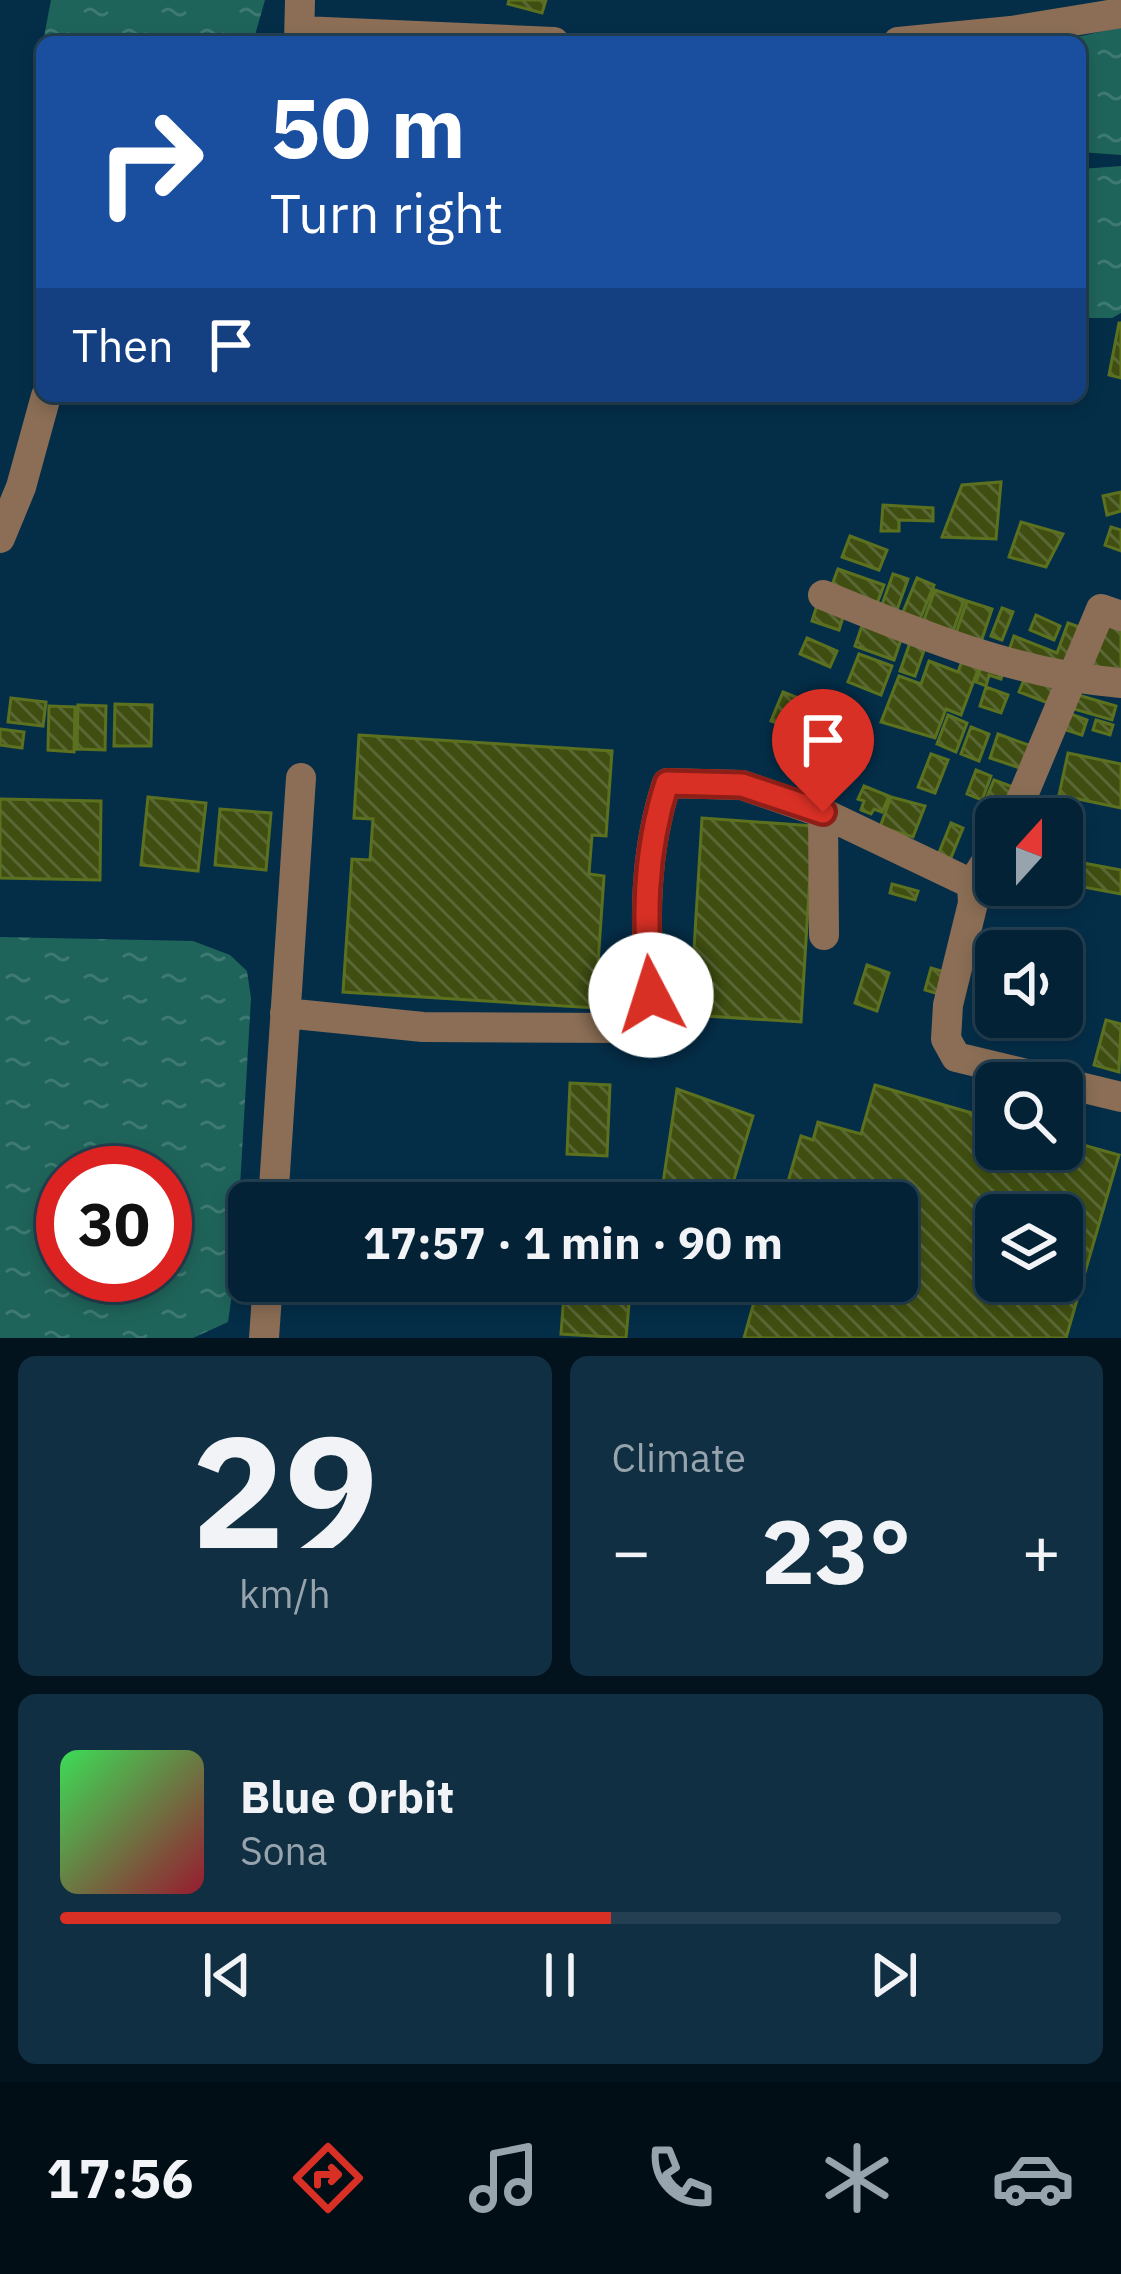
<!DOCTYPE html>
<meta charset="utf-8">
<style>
body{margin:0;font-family:"IBM Plex Sans",sans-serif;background:#112f42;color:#f1f3f6;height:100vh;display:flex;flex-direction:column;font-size:45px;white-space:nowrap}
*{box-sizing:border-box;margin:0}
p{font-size:39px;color:#97a4ad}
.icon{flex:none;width:66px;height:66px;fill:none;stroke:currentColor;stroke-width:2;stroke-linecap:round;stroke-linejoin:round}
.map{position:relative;height:1338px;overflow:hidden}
.details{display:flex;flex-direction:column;gap:18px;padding:18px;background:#02131e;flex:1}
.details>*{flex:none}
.banner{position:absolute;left:36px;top:36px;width:1050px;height:366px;border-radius:18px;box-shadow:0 6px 18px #0003,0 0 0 3px #243f51;background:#1a4fa0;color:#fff;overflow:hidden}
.needle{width:78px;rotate:21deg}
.controls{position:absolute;left:975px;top:798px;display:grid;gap:24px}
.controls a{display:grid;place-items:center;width:108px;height:108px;border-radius:18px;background:#032236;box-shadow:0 6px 18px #0003,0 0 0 3px #243f51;font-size:60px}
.speed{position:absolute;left:36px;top:1146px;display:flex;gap:24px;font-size:60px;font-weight:700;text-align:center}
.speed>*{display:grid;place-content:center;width:156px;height:156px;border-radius:50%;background:#032236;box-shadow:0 6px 18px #0003,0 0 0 3px #243f51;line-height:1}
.speed .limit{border:18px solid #d22;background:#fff;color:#111}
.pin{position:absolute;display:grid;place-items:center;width:102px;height:102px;color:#fff;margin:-123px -51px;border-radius:50% 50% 50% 0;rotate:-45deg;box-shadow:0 0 12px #0007}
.pin .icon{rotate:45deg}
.me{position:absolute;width:132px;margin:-66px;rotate:355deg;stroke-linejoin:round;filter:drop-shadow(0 0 9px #0008)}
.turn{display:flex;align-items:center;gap:42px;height:252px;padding:0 36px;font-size:54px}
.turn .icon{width:156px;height:156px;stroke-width:2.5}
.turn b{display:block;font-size:84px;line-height:102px}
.then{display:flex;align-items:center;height:114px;padding:0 36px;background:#0003;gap:24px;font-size:45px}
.big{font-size:90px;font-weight:700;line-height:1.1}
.details .widget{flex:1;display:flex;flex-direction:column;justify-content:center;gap:18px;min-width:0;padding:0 42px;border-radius:18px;background:#112f42}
.details .dial{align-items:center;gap:0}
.dial b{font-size:156px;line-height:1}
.song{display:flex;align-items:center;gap:36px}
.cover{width:144px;height:144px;border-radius:18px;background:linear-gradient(135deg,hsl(130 70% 55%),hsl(350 70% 35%))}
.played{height:12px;border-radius:6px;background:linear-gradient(90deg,#d93025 55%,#243f51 55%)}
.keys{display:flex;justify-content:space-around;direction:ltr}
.heat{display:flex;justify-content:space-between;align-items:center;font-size:66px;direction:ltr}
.details .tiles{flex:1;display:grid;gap:18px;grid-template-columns:1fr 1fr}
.widget:last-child{grid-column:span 2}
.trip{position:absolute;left:228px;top:1182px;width:690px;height:120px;border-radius:18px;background:#032236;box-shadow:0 6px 18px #0003,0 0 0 3px #243f51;font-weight:700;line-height:120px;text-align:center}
.tabs{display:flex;height:192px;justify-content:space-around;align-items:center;background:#010e16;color:#97a4ad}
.tabs .icon{width:84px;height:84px}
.tabs .current{color:#d93025}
.tabs b{font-size:54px;color:#f1f3f6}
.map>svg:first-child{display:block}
.water{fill:url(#water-ripples);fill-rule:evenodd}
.building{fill:url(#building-back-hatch);stroke:#5c711f;stroke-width:3;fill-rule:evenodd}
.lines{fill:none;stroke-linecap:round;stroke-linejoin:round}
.minor{stroke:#8b6e55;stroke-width:30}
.route-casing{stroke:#8d1f18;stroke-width:30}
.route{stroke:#d93025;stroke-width:21}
</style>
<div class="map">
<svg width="1121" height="1338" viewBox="0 0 1121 1338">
<defs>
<pattern id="water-ripples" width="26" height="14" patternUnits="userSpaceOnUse" patternTransform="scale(3)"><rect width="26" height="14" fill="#1f645a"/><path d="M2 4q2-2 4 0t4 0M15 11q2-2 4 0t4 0" fill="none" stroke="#3e7a73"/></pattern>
<pattern id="building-back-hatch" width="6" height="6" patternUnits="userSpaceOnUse" patternTransform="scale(3)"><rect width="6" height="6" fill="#404f11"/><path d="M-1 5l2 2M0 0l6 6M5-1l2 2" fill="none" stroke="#5a6835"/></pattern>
</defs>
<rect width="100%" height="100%" fill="#042e48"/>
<path class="water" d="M51 0H265L253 42H43Z
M1121 27V155L1080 152V42H1055Z
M1121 166V313L1112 318H1080V169Z
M0 937 193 941 230 955 247 971 251 998 235 1273 228 1322 193 1338H0ZM165 1173V1275H63V1173Z"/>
<path class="building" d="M509 0H546L542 13 508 4Z
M1119 323H1121V378L1109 375Z
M1001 482 996 539 942 537 962 485Z
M1121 492V511L1107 515 1103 496Z
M883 505 933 508V521L899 520V531H881Z
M1021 522 1063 534 1046 567 1009 557Z
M1111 527 1121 530V551L1105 545Z
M850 536 887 550 879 570 842 557Z
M838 569 884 585 875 609 829 593Z
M893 574 908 579 894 618 879 613Z
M917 578 934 585 918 624 901 617Z
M935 590 964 600 950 640 920 630Z
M967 601 992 609 980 645 955 636Z
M818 602 845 611 839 630 812 621Z
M1002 608 1013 612 1002 640 991 636Z
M1036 615 1060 626 1054 640 1030 630Z
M864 620 903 634 894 660 855 646Z
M1103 621 1121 628V674L1089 666Z
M1068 623 1082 628 1065 674 1008 653 1014 636 1057 653Z
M912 637 927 642 915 676 900 671Z
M807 638 837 651 830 667 800 654Z
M965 653 982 659 961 715 946 709 935 738 881 722 899 676 921 684 929 661 958 672Z
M859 654 892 666 881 695 848 682Z
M985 656 1006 664 1001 679 989 675 986 686 976 682Z
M1028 670 1065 684 1056 706 1019 692Z
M986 687 1008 695 1001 713 980 706Z
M783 692 816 705 804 734 771 721Z
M1078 695 1116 706 1112 720 1074 709Z
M11 698 46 702 43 726 8 722Z
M115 704 152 705 151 746H114Z
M78 705 106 706 105 750 77 749Z
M49 706 75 707 74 752 48 750Z
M1065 712 1087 720 1082 735 1060 728Z
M948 715 967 723 956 752 937 744Z
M1096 720 1113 725 1110 735 1093 730Z
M971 727 989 734 979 761 961 754Z
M0 729 24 732 22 748 0 745Z
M998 734 1034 747 1026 770 990 758Z
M359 735 612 751 606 836 592 835 589 874 604 876 595 1008 343 992 352 859 370 860 373 819 354 818Z
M1068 753 1121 764V808L1059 795Z
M931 754 948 760 935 793 918 787Z
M976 770 991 776 982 800 967 794Z
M994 780 1021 790 1002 819 992 815 994 808 984 804Z
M864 786 889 796 882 812 874 809 871 814 861 810 864 801 858 799Z
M148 797 206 803 198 871 141 865Z
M891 797 925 806 913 837 880 827Z
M0 799 101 801 100 880 0 878Z
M220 809 271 813 266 870 215 865Z
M702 818 813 826 801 1022 690 1015Z
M951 823 963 828 948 865 936 860Z
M1062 859 1121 870V894L1062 883Z
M892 884 918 891 915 900 890 893Z
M867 965 889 973 877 1011 855 1003Z
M931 968 948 973 942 995 925 990Z
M1106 1020 1121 1024 1119 1072 1094 1065Z
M570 1083 610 1085 607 1156 567 1154Z
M875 1085 996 1120V1149H1062V1139L1119 1155 1066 1338H744L759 1284 787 1292 791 1281H897V1203H782L801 1136 813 1140 818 1122 861 1134ZM996 1215H1062V1281H996Z
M677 1089 753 1116 727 1203H660Z
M573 1184 638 1190 637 1203H571Z
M565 1281H631L626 1338 561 1334Z
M650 1281H704L699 1297Z"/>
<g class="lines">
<path class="minor" d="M302 31 554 42
M299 42 300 0
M898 42 1011 31 1121 13
M0 538 21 487 46 396
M823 595C918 634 1017 675 1121 683
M823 813 972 884
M1013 819 1101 609 1121 616
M996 846 972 884 973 903 948 1005 946 1039 956 1057 1121 1097
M285 1013 423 1027 626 1028 651 995C644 923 644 853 667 783L742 785 823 813 824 935
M273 1203 301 778
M264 1338 268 1281"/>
</g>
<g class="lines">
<defs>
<path id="route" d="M651 995C644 922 644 854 667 783L742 785 823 812"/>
</defs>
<use href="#route" class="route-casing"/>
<use href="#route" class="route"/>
</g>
</svg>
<div class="controls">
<a><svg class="needle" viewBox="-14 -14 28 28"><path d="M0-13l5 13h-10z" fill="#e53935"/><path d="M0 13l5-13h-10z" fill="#97a4ad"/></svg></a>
<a><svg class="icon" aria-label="sound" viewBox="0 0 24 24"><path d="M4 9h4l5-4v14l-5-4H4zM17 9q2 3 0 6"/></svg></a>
<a><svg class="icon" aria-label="search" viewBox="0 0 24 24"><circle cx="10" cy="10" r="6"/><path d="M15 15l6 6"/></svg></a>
<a><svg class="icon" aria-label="layers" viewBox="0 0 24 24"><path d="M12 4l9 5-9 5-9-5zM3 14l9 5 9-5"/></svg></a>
</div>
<div class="speed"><div class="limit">30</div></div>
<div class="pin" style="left:823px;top:812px;background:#d93025"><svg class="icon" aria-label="arrive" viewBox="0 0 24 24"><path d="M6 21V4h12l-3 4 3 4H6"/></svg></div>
<svg class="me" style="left:651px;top:995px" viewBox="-20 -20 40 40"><circle r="19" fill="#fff"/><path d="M0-13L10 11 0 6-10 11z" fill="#d93025"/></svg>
<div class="trip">17:57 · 1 min · 90 m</div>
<div class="banner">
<div class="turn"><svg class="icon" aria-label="right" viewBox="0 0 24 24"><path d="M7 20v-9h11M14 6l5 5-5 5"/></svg><div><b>50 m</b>Turn right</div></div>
<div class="then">Then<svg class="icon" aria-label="arrive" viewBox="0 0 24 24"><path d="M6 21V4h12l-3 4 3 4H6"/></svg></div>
</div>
</div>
<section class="details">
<div class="tiles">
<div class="widget dial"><b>29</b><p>km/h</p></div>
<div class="widget"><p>Climate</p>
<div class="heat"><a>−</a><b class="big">23°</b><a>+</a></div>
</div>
<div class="widget">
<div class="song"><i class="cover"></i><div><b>Blue Orbit</b><p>Sona</p></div></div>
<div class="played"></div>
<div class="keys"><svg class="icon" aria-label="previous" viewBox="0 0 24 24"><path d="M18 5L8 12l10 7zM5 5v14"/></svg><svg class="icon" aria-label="pause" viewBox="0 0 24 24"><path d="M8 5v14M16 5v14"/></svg><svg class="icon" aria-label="next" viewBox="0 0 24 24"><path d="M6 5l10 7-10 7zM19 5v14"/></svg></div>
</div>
</div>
</section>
<nav class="tabs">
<b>17:56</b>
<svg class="icon current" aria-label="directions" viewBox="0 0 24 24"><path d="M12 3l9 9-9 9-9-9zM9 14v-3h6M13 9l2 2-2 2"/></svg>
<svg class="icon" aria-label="music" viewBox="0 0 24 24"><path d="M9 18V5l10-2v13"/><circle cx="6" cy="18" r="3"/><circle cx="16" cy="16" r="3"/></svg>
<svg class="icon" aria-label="phone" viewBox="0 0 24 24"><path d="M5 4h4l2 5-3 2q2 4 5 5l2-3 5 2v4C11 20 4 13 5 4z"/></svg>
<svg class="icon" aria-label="climate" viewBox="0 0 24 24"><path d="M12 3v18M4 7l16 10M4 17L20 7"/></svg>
<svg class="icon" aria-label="car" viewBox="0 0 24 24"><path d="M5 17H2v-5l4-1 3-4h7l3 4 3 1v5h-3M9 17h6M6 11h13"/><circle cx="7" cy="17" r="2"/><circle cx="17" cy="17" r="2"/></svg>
</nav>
